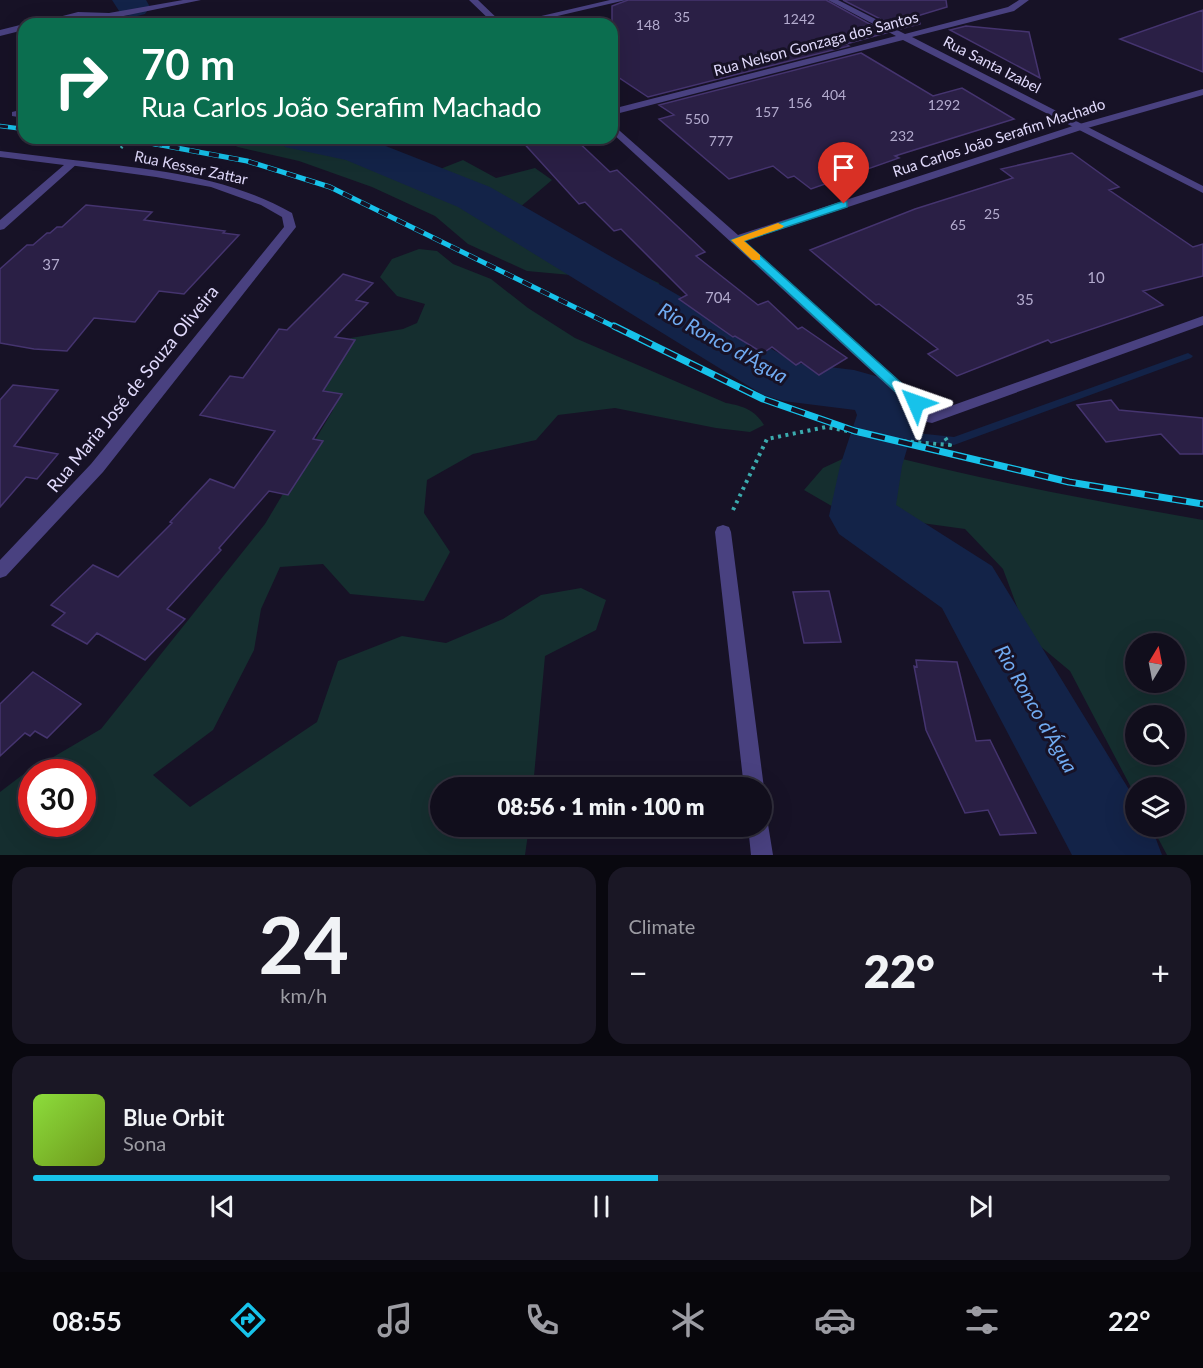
<!DOCTYPE html>
<meta charset="utf-8">
<style>
body{margin:0;font-family:Lato,sans-serif;background:#1a1725;color:#f1f3f6;height:100vh;display:flex;flex-direction:column;font-size:22px;white-space:nowrap}
*{box-sizing:border-box;margin:0}
p{font-size:20px;color:#9c9ca3}
.icon{flex:none;width:33px;height:33px;fill:none;stroke:currentColor;stroke-width:2;stroke-linecap:round;stroke-linejoin:round}
.map{position:relative;height:855px;overflow:hidden}
.side{display:flex;flex-direction:column;gap:12px;padding:12px;background:#09080f;flex:1}
.side>*{flex:none}
.top-card{position:absolute;left:18px;top:18px;width:600px;height:126px;border-radius:18px;box-shadow:0 6px 24px #0002,0 0 0 2px #302e3b;background:#0b6e4f;color:#fff;overflow:hidden}
.needle{width:39px;rotate:10deg}
.tools{position:absolute;left:1125px;top:633px;display:grid;gap:12px}
.tools a{display:grid;place-items:center;width:60px;height:60px;border-radius:50%;background:#110e1c;box-shadow:0 6px 24px #0002,0 0 0 2px #302e3b;font-size:30px}
.speed{position:absolute;left:18px;top:759px;display:flex;gap:12px;font-size:30px;font-weight:700;text-align:center}
.speed>*{display:grid;place-content:center;width:78px;height:78px;border-radius:50%;background:#110e1c;box-shadow:0 6px 24px #0002,0 0 0 2px #302e3b;line-height:1}
.speed .limit{border:9px solid #d22;background:#fff;color:#111}
.pin{position:absolute;display:grid;place-items:center;width:51px;height:51px;color:#fff;margin:-62px -26px;border-radius:50% 50% 50% 0;rotate:-45deg;box-shadow:0 0 6px #0007}
.pin .icon{rotate:45deg}
.me{position:absolute;width:66px;margin:-33px;rotate:313deg;stroke-linejoin:round;filter:drop-shadow(0 0 4px #0008)}
.turn{display:flex;align-items:center;gap:21px;height:126px;padding:0 24px;font-size:27px}
.turn .icon{width:78px;height:78px;stroke-width:2.5}
.turn b{display:block;font-size:42px;line-height:51px}
.big{font-size:45px;font-weight:800;line-height:1.1}
.side .card{flex:1;display:flex;flex-direction:column;justify-content:center;gap:9px;min-width:0;padding:0 21px;border-radius:18px;background:#1a1725}
.side .dial{align-items:center;gap:0}
.dial b{font-size:78px;line-height:1}
.song{display:flex;align-items:center;gap:18px}
.cover{width:72px;height:72px;border-radius:9px;background:linear-gradient(135deg,hsl(90 70% 55%),hsl(80 70% 35%))}
.played{height:6px;border-radius:3px;background:linear-gradient(90deg,#17c2ea 55%,#302e3b 55%)}
.keys{display:flex;justify-content:space-around;direction:ltr}
.heat{display:flex;justify-content:space-between;align-items:center;font-size:33px;direction:ltr}
.side .tiles{flex:1;display:grid;gap:12px;grid-template-columns:1fr 1fr}
.card:last-child{grid-column:span 2}
.trip{position:absolute;left:430px;top:777px;width:342px;height:60px;border-radius:30px;background:#110e1c;box-shadow:0 6px 24px #0002,0 0 0 2px #302e3b;font-weight:800;line-height:60px;text-align:center}
.tab-bar{display:flex;height:96px;justify-content:space-around;align-items:center;background:#07060b;color:#9c9ca3}
.tab-bar .icon{width:42px;height:42px}
.tab-bar .selected{color:#17c2ea}
.tab-bar b{font-size:27px;color:#f1f3f6}
.map>svg:first-child{display:block}
.green{fill:#152e2f;fill-rule:evenodd}
.lines{fill:none;stroke-linecap:round;stroke-linejoin:round}
.stream{fill:#132348;fill-rule:evenodd}
.river{fill:#132348;fill-rule:evenodd}
.building{fill:#2a1f45;stroke:#45346f;stroke-width:1.5}
.path-far2{stroke:#3babae;stroke-width:2;stroke-dasharray:1.5 3;stroke-linecap:butt}
.path-far1{stroke:#3babae;stroke-width:3;stroke-dasharray:2 4;stroke-linecap:butt}
.path{stroke:#3babae;stroke-width:4;stroke-dasharray:3 4.5;stroke-linecap:butt}
.minor{fill:#494180;fill-rule:evenodd}
.tertiary{fill:#494180;fill-rule:evenodd}
.rail-far2-casing{stroke:#17c2ea;stroke-width:4.5}
.rail-far1-casing{stroke:#17c2ea;stroke-width:5}
.rail-casing{stroke:#17c2ea;stroke-width:7}
.rail-far2{stroke:#171226;stroke-width:3;stroke-dasharray:8;stroke-linecap:butt}
.rail-far1{stroke:#171226;stroke-width:4;stroke-dasharray:10;stroke-linecap:butt}
.rail{stroke:#171226;stroke-width:4.5;stroke-dasharray:14;stroke-linecap:butt}
.route{fill:#17c2ea;stroke:#0f7e98;stroke-width:1.5}
.slow{fill:#f59e0b}
.labels{text-anchor:middle;stroke-width:6;stroke-linejoin:round;paint-order:stroke}
.far-number-label{font-size:14px;fill:#b3abce}
.far-street-label{font-size:15px;fill:#e1dafc;stroke:#171226}
.number-label{font-size:15px;fill:#b3abce}
.street-label{font-size:18px;fill:#e1dafc;stroke:#171226}
.water-label{font-size:20px;font-style:italic;fill:#71abf2;stroke:#171226}
</style>
<div class="map">
<svg width="1203" height="855" viewBox="0 0 1203 855">
<rect width="100%" height="100%" fill="#171226"/>
<path class="green" d="M218 138H353L391 159 430 173 463 160 496 178 535 168 552 180 519 208 542 229 569 234 585 250 659 283 656 295 621 297 582 276 527 271 468 244 435 216 372 187 299 161 238 147Z
M419 249 437 251 453 264 491 279 528 308 575 338 726 403C743 406 755 410 764 425L750 432 716 428 615 408 558 415 536 440 473 454 427 480 424 513 450 552 424 601 350 594 323 564 280 567 261 609 254 650 213 730 153 775 190 807 317 722 338 661 402 636 446 643 503 619 541 595 581 588 606 600 596 630 545 656 533 787 441 788V826L529 827 525 855H0V792L21 776 101 729 265 524 333 410 323 385 331 363 351 338 403 329 417 323 425 304 397 296 380 277 392 259ZM32 772H82V824H32Z
M864 449C976 479 1089 500 1203 520V855H1167L1152 827 1174 826V788H1136L1135 795 1070 671 1028 636 1003 569 965 529 842 512 804 490 823 468ZM1136 644H1174V682H1136ZM1136 716H1174V754H1136Z"/>
<g class="lines">
<path class="stream" d="M1188 353 1193 356 1191 358 954 445 909 440 882 415 887 411 891 412 916 433 954 437Z"/>
<path class="river" d="M112 0H146L150 7 145 14 133 17 121 14Z
M279 138H361L373 141 490 187 796 363 854 370 897 382 917 415 902 466 896 505 992 566 1136 801V826H1151L1162 855H1072L942 608 839 534 829 516 840 466 857 415 855 410 783 401 763 395 458 207 346 160 285 147Z"/>
</g>
<path class="building" d="M628 0H826L886 33 846 44 849 46 648 97 612 73V6Z
M843 0H946L947 7 904 20 920 21V24L900 29Z
M1203 10V72L1120 39Z
M966 26 1029 32 1040 78 950 30Z
M861 53 933 96 962 88 1014 119 895 156 899 158 811 189 794 176 788 178 773 166 729 179 659 119 674 115 659 105Z
M519 138H574L610 172 617 170 705 252 696 256 758 305 768 301 798 329 802 327 847 358 819 375 801 362 796 365 772 347 763 353 735 336 733 337 679 299 687 295 621 229 614 231 585 202 579 204Z
M1072 153 1119 187 1109 190 1193 247 1203 244V276L1143 291 1163 305 1051 343 1048 340 957 376 928 354 938 349 879 304 876 305 810 250 915 209 1013 178 1001 169Z
M86 205 152 212 144 220 225 231 223 233 239 235 184 294 159 291 135 322 94 318 67 351 34 349 0 343V269L27 245H33L47 233H50L57 227H62Z
M343 274 373 283 356 300 368 303 335 337 355 340 323 391 342 394 313 439 323 441 288 495 269 491 219 548 221 550 167 609 185 619 145 660 97 633 87 644 52 625 65 613 51 605 93 565 118 577 172 523 170 522 210 479 234 488 275 431 200 415 230 376 243 378 279 329 287 330Z
M13 385 58 390 14 446 58 454 37 479 26 477 0 507V400Z
M1111 400 1119 410 1203 418V454H1180L1161 434 1106 442 1077 405Z
M829 591 841 642 804 643 793 592Z
M916 660 957 662 976 741 990 740 1036 833 1000 835 988 810 965 813 926 730 914 666 917 667Z
M33 672 81 704 47 738 35 731 30 736 25 733 0 756V704Z"/>
<g class="lines">
<path class="path-far2" d="M124 145 129 138"/>
<path class="path-far1" d="M121 148 125 143"/>
<path class="path" d="M733 510 767 439 826 427 901 441 950 445 944 436"/>
<path class="minor" d="M183 0H201L109 19 78 18 48 24H32L78 12 109 13Z
M610 0H626L523 24H507Z
M828 0H838L905 34 1008 7 1019 0H1029L1014 11 912 37 1203 186V193L903 40 612 115V109L896 36Z
M24 24V30L0 36V30Z
M16 111 24 112V118L12 116V112Z
M73 160C148 169 225 175 292 213L296 227 103 472 6 576 0 578V560L91 464 284 227 282 217 261 205 211 187 156 177 69 165V161Z
M736 236 740 237 934 412 1203 316V325L932 423 927 422 732 243 730 240Z
M723 525 729 527 731 532 764 788 762 794V788H744L715 532 717 527Z
M762 817 767 818 773 855H751L748 826H762Z"/>
<path class="tertiary" d="M469 0H478L503 24H494Z
M1203 89V95L1084 129 736 244 732 243 612 133V124L738 235 1076 125Z
M0 151 73 160 78 163 4 229 0 230V220L64 165 0 157Z"/>
<defs>
<path id="rail-far2" d="M0 126 24 129
M107 138 162 145"/>
<path id="rail-far1" d="M150 143 247 161 330 187 617 328"/>
<path id="rail" d="M614 326 763 399 855 431 1069 482 1203 504"/>
</defs>
<use href="#rail-far2" class="rail-far2-casing"/>
<use href="#rail-far1" class="rail-far1-casing"/>
<use href="#rail" class="rail-casing"/>
<use href="#rail-far2" class="rail-far2"/>
<use href="#rail-far1" class="rail-far1"/>
<use href="#rail" class="rail"/>
</g>
<path class="route" d="M844 201 847 202V207L744 241 920 400 922 403 920 406H911L731 240Z"/>
<path class="slow" d="M778 223 784 226 782 228 744 241 760 255V260H752L731 240Z"/>
<g class="labels">
<g class="far-number-label">
<text x="682" y="22">35</text>
<text x="799" y="24">1242</text>
<text x="648" y="30">148</text>
<text x="834" y="100">404</text>
<text x="800" y="108">156</text>
<text x="944" y="110">1292</text>
<text x="767" y="117">157</text>
<text x="697" y="124">550</text>
<text x="902" y="141">232</text>
<text x="721" y="146">777</text>
<text x="992" y="219">25</text>
<text x="958" y="230">65</text>
</g>
<g class="far-street-label">
<text transform="translate(816 44) rotate(-15)" y="5">Rua Nelson Gonzaga dos Santos</text>
<text transform="translate(992 65) rotate(27)" y="5">Rua Santa Izabel</text>
<text transform="translate(999 138) rotate(-18)" y="5">Rua Carlos João Serafim Machado</text>
<text transform="translate(191 168) rotate(12)" y="5">Rua Kesser Zattar</text>
</g>
<g class="number-label">
<text x="51" y="270">37</text>
<text x="1096" y="283">10</text>
<text x="718" y="303">704</text>
<text x="1025" y="305">35</text>
</g>
<g class="street-label">
<text transform="translate(133 389) rotate(-51)" y="6">Rua Maria José de Souza Oliveira</text>
</g>
<g class="water-label">
<text transform="translate(723 343) rotate(29)" y="7">Rio Ronco d'Água</text>
<text transform="translate(1036 709) rotate(60)" y="7">Rio Ronco d'Água</text>
</g>
</g>
</svg>
<div class="tools">
<a><svg class="needle" viewBox="-14 -14 28 28"><path d="M0-13l5 13h-10z" fill="#e53935"/><path d="M0 13l5-13h-10z" fill="#9c9ca3"/></svg></a>
<a><svg class="icon" aria-label="search" viewBox="0 0 24 24"><circle cx="10" cy="10" r="6"/><path d="M15 15l6 6"/></svg></a>
<a><svg class="icon" aria-label="layers" viewBox="0 0 24 24"><path d="M12 4l9 5-9 5-9-5zM3 14l9 5 9-5"/></svg></a>
</div>
<div class="speed"><div class="limit">30</div></div>
<div class="pin" style="left:844px;top:204px;background:#d93025"><svg class="icon" aria-label="arrive" viewBox="0 0 24 24"><path d="M6 21V4h12l-3 4 3 4H6"/></svg></div>
<svg class="me" style="left:916px;top:403px" viewBox="-20 -20 40 40"><path d="M0-17L14 15 0 8-14 15z" fill="#17c2ea" stroke="#fff" stroke-width="4"/></svg>
<div class="trip">08:56 · 1 min · 100 m</div>
<div class="top-card">
<div class="turn"><svg class="icon" aria-label="right" viewBox="0 0 24 24"><path d="M7 20v-9h11M14 6l5 5-5 5"/></svg><div><b>70 m</b>Rua Carlos João Serafim Machado</div></div>
</div>
</div>
<section class="side">
<div class="tiles">
<div class="card dial"><b>24</b><p>km/h</p></div>
<div class="card"><p>Climate</p>
<div class="heat"><a>−</a><b class="big">22°</b><a>+</a></div>
</div>
<div class="card">
<div class="song"><i class="cover"></i><div><b>Blue Orbit</b><p>Sona</p></div></div>
<div class="played"></div>
<div class="keys"><svg class="icon" aria-label="previous" viewBox="0 0 24 24"><path d="M18 5L8 12l10 7zM5 5v14"/></svg><svg class="icon" aria-label="pause" viewBox="0 0 24 24"><path d="M8 5v14M16 5v14"/></svg><svg class="icon" aria-label="next" viewBox="0 0 24 24"><path d="M6 5l10 7-10 7zM19 5v14"/></svg></div>
</div>
</div>
</section>
<nav class="tab-bar">
<b>08:55</b>
<svg class="icon selected" aria-label="directions" viewBox="0 0 24 24"><path d="M12 3l9 9-9 9-9-9zM9 14v-3h6M13 9l2 2-2 2"/></svg>
<svg class="icon" aria-label="music" viewBox="0 0 24 24"><path d="M9 18V5l10-2v13"/><circle cx="6" cy="18" r="3"/><circle cx="16" cy="16" r="3"/></svg>
<svg class="icon" aria-label="phone" viewBox="0 0 24 24"><path d="M5 4h4l2 5-3 2q2 4 5 5l2-3 5 2v4C11 20 4 13 5 4z"/></svg>
<svg class="icon" aria-label="climate" viewBox="0 0 24 24"><path d="M12 3v18M4 7l16 10M4 17L20 7"/></svg>
<svg class="icon" aria-label="car" viewBox="0 0 24 24"><path d="M5 17H2v-5l4-1 3-4h7l3 4 3 1v5h-3M9 17h6M6 11h13"/><circle cx="7" cy="17" r="2"/><circle cx="17" cy="17" r="2"/></svg>
<svg class="icon" aria-label="filters" viewBox="0 0 24 24"><path d="M4 7h16M4 17h16"/><circle cx="9" cy="7" r="2"/><circle cx="15" cy="17" r="2"/></svg>
<b>22°</b>
</nav>
